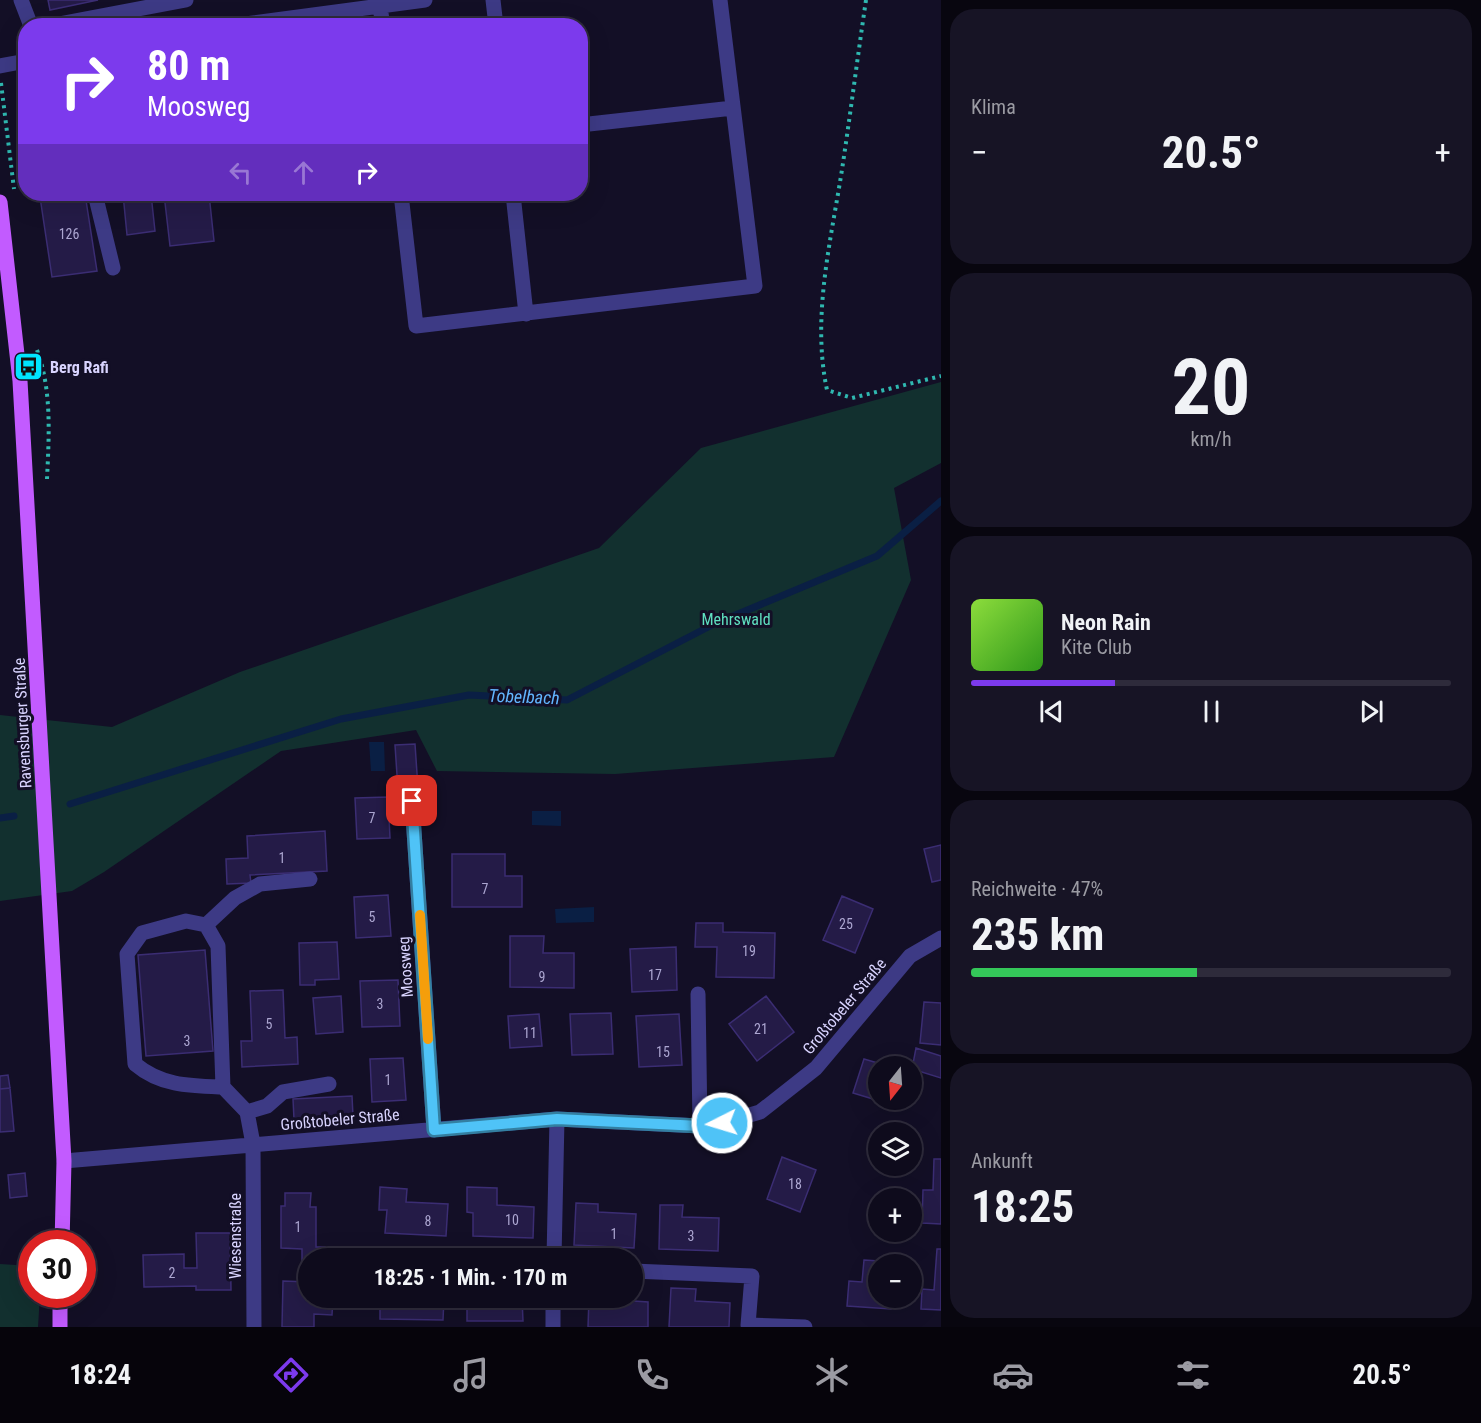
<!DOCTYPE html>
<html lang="de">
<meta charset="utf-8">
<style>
body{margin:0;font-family:"Roboto Condensed",sans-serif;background:#171425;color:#f1f3f6;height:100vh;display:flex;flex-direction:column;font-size:22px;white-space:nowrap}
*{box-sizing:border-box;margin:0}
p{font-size:20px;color:#9b9ba3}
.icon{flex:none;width:33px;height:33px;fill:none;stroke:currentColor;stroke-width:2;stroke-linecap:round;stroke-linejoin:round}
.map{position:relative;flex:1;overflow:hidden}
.side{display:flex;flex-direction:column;gap:9px;padding:9px;background:#08060f;width:540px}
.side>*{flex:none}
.top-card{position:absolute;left:18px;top:18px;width:570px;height:183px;border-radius:24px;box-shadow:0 6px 24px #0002,0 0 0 2px #2e2b3b;background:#7c3aed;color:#fff;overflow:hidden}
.needle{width:39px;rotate:197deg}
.tools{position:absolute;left:868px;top:1056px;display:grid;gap:12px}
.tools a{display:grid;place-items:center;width:54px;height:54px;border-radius:50%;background:#0e0b1c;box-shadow:0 6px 24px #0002,0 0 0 2px #2e2b3b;font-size:30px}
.speed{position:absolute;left:18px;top:1230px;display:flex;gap:12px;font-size:30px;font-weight:700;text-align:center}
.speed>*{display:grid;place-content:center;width:78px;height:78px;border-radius:50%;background:#0e0b1c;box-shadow:0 6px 24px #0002,0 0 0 2px #2e2b3b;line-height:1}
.speed .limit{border:9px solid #d22;background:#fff;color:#111}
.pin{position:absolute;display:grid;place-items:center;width:51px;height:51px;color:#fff;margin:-26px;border-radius:12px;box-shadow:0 3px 9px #0006}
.me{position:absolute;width:66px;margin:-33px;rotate:265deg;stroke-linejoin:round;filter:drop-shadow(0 0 4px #0008)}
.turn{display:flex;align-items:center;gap:21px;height:126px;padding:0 30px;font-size:27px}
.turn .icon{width:78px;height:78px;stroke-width:2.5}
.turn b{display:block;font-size:42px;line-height:51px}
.lanes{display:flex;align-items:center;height:57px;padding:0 30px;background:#0003;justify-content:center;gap:30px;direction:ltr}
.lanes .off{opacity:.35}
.big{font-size:45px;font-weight:700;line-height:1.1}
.side .tile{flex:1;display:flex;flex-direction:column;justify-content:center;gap:9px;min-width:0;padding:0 21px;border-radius:24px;background:#171425}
.side .dial{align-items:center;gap:0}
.dial b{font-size:78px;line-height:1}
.song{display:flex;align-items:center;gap:18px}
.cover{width:72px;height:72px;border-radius:9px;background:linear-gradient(135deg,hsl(90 70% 55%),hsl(110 70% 35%))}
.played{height:6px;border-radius:3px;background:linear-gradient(90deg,#7c3aed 30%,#2e2b3b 30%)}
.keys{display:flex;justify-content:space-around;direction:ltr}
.heat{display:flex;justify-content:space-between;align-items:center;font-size:33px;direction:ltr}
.charge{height:9px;border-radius:4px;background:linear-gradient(90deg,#34c759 47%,#2e2b3b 0)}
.trip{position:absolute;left:298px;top:1248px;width:345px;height:60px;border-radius:30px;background:#0e0b1c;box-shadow:0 6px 24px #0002,0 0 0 2px #2e2b3b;font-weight:700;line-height:60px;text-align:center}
.dock{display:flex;height:96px;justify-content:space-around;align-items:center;background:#06040b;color:#9b9ba3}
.dock .icon{width:42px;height:42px}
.dock .active{color:#7c3aed}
.dock b{font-size:27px;color:#f1f3f6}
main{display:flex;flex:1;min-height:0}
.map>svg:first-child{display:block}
.green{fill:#12302f}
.water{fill:#0a1f44}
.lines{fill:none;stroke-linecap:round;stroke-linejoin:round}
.stream{stroke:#0a1f44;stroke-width:7}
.building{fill:#241b47;stroke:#3b2d73;stroke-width:1.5}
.path{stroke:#2fb8b0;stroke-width:4;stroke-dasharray:3 4.5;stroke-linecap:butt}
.minor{stroke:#3d3a85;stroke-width:15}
.major{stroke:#c25bff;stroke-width:15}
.route-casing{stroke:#337fa1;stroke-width:15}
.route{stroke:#4fc3f7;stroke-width:10}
.slow{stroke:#f59e0b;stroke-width:10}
.labels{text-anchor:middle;stroke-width:6;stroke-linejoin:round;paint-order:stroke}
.number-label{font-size:14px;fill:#aca6d1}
.poi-label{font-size:16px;font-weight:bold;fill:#d9d4ff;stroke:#130f26;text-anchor:start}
.park-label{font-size:16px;fill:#5fe0c0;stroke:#130f26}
.street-label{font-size:16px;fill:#d9d4ff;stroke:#130f26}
.water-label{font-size:18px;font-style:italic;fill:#62b6ff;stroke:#130f26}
</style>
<main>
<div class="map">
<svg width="941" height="1327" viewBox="0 0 941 1327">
<rect width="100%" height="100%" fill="#130f26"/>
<path class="green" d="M941 382V463L894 488 911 580 834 757 615 774 437 771 416 730 281 751 104 872 72 891 0 901V715L112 727 240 672 599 548 701 448Z
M0 1264 31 1266 32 1294 40 1295 38 1327H0Z"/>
<path class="water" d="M369 742H384L385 771H371Z
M532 811H561V826L532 825Z
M594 907V922L556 923 555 909Z"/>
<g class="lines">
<path class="stream" d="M70 804 341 719 469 695 567 700 714 624 877 556 941 501
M0 818 14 816"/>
</g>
<path class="building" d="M48 0H98L50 10Z
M65 194H85L97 271 52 277 40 197Z
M123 194H151L155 231 127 235Z
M164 194H209L214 241 170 246Z
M415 744 418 788 398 790 395 745Z
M388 797 390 838 357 839 355 798Z
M325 831 327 871 250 875 251 883 227 884 226 859 248 858 247 836Z
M941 845V880L932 882 924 849Z
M452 854H505V876H522V907H452Z
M388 895 391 936 356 938 354 897Z
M842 896 873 909 855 953 823 940Z
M696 923H723V932L775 933 774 978 716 977 717 947H695Z
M510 936H544L543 953H574V988L510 987Z
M337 942 339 979 315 980V985H300L299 943Z
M676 947 677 990 632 992 630 949Z
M205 950 213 1051 146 1056 138 955Z
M398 980 400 1026 362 1027 360 981Z
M283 990 285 1038 297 1037 298 1064 242 1067 241 1041H252L250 991Z
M341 996 343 1032 316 1034 313 998Z
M766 996 794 1032 757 1061 729 1024Z
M924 1002 941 1003V1045L920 1043Z
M611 1013 613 1054 572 1055 570 1014Z
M539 1014 542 1046 510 1048 508 1016Z
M679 1014 682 1065 639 1067 636 1016Z
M916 1048 941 1056V1078L912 1069Z
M403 1058 406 1100 372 1102 370 1059Z
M864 1059 888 1066H879V1100H884L883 1102 853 1093Z
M8 1075 10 1088 0 1089V1076Z
M10 1088 14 1131 0 1132V1089Z
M352 1096 353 1116 294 1119 293 1099Z
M782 1157 816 1170 800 1212 767 1199Z
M934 1159H941V1224L922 1223 923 1190H933Z
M25 1173 27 1196 10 1198 8 1175Z
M380 1187 407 1189 406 1202 448 1204 446 1236 385 1233 387 1210H379Z
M467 1187 497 1188V1205L534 1207 533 1238 473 1236V1213L467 1212Z
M285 1193H311L310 1207H316V1247H325V1258H309V1271H302V1249L281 1248V1206H285Z
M576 1203 598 1204V1212L636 1214 634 1248 574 1245Z
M660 1205H683L682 1217 719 1218 718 1251 659 1249Z
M196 1233H230L231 1290H196V1286L144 1287 143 1255 184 1254V1268H197Z
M937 1249H941V1310L921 1309 922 1289 934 1290Z
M864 1260 894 1262V1264H879V1298H892L891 1309 847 1306 849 1281 862 1282Z
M283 1281 309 1282V1298H333L332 1315 314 1314V1327H282Z
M671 1288 696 1289 695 1301 730 1303 729 1327H669Z
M380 1298H444L443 1320 380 1319Z
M467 1298H522L523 1321H467Z
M589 1298 648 1302V1327H588Z"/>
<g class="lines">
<path class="path" d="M866 0C858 54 851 109 843 163 832 237 811 315 827 390L852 398 941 376
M1 83 14 189
M37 350C52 390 49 436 47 479"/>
<path class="minor" d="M21 0 31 26
M493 0 496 26
M380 7 383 26
M48 26 186 0
M231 26 425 0
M0 66 26 61
M580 125 733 108
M95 194 113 268
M401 194 416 326 755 286 720 0
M513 194 526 314
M412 801 434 1130
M206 925 235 898 260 884 310 879
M698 994 700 1126
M223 1087C190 1086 161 1086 135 1064L127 954 142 933 186 921 206 925 218 946 223 1087 247 1112 253 1144 254 1327
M247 1112 267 1106 283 1092 329 1084
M64 1161 557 1119 700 1126 722 1123 760 1112 816 1068 910 956 941 938
M554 1258 557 1119
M633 1271 752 1276 748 1325 805 1327
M553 1327V1298"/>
<path class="major" d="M0 202 20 381 64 1161 62 1244
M60 1327V1294"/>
</g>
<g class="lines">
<defs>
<path id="route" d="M412 801 434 1130 557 1119 700 1126 722 1123"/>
</defs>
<use href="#route" class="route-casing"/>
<use href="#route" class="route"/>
<path class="slow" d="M420 915 428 1039"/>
</g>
<defs>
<symbol id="bus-square" viewBox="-11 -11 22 22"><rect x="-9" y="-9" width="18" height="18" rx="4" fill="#00e5ff" stroke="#130f26"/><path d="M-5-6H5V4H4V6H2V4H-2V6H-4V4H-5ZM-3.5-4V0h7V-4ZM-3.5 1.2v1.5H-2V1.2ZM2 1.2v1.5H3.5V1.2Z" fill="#111"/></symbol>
</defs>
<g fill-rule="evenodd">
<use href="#bus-square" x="12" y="350" width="33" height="33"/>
</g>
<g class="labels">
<g class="number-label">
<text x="69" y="239">126</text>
<text x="372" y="823">7</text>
<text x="282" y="863">1</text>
<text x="485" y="894">7</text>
<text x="372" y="922">5</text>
<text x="846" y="929">25</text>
<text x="749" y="956">19</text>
<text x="655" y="980">17</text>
<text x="542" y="982">9</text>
<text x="380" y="1009">3</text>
<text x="269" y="1029">5</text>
<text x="761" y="1034">21</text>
<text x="530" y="1038">11</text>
<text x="187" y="1046">3</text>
<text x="663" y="1057">15</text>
<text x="388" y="1085">1</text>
<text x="795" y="1189">18</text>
<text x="512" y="1225">10</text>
<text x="428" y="1226">8</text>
<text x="298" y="1232">1</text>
<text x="614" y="1239">1</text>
<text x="691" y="1241">3</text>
<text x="172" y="1278">2</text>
</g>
<g class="poi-label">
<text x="50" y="373">Berg Rafi</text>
</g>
<g class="park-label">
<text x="736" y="625">Mehrswald</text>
</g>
<g class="street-label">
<text transform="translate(22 723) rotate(-93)" y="6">Ravensburger Straße</text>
<text transform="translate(405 967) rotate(-94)" y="6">Moosweg</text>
<text transform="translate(844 1006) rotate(-50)" y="6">Großtobeler Straße</text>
<text transform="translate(340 1119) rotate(-5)" y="6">Großtobeler Straße</text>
<text transform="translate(235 1236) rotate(-90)" y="6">Wiesenstraße</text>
</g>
<g class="water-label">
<text transform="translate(524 697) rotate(2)" y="6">Tobelbach</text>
</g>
</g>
</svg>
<div class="tools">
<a><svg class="needle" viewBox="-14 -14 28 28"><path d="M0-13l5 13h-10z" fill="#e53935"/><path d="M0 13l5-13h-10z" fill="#9b9ba3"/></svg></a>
<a><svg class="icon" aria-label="layers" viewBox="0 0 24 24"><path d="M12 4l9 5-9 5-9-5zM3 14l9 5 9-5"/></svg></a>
<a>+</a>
<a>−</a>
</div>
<div class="speed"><div class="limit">30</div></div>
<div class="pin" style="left:412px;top:801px;background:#d93025"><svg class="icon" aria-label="arrive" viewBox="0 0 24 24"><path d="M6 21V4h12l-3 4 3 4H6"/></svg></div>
<svg class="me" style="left:722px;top:1123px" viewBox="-20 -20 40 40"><circle r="17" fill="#4fc3f7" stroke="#fff" stroke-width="3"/><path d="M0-11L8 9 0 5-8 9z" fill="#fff"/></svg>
<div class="trip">18:25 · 1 Min. · 170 m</div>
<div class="top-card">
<div class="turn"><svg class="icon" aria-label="right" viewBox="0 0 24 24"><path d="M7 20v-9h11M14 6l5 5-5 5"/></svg><div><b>80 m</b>Moosweg</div></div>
<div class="lanes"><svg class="icon off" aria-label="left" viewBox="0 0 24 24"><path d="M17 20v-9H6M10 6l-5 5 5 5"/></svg><svg class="icon off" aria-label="ahead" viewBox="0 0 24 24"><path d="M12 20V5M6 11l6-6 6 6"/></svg><svg class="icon" aria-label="right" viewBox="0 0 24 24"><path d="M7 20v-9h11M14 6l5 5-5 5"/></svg></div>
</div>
</div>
<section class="side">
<div class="tile"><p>Klima</p>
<div class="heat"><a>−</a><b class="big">20.5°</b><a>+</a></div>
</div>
<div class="tile dial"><b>20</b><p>km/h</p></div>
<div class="tile">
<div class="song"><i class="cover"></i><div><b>Neon Rain</b><p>Kite Club</p></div></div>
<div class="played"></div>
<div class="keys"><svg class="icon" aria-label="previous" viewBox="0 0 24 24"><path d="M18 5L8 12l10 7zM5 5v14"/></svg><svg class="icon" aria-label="pause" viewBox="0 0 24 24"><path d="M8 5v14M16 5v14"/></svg><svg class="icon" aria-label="next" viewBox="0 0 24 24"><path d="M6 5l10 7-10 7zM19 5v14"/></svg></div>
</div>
<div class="tile"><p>Reichweite · 47%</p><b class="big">235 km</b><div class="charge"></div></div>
<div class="tile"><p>Ankunft</p><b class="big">18:25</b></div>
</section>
</main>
<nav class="dock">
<b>18:24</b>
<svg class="icon active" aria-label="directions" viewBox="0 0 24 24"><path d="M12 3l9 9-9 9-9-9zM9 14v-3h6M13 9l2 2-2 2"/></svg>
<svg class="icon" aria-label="music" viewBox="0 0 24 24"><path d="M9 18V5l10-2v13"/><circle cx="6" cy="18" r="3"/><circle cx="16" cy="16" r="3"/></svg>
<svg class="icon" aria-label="phone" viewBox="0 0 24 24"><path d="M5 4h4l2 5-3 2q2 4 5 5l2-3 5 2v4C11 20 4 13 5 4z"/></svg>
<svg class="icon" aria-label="climate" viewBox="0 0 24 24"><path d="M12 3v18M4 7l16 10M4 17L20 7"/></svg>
<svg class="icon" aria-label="car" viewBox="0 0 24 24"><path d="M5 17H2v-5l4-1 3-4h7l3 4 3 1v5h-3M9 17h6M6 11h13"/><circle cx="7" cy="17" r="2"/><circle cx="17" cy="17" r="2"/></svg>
<svg class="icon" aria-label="filters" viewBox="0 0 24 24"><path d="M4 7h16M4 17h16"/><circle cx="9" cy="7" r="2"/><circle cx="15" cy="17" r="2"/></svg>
<b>20.5°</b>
</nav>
